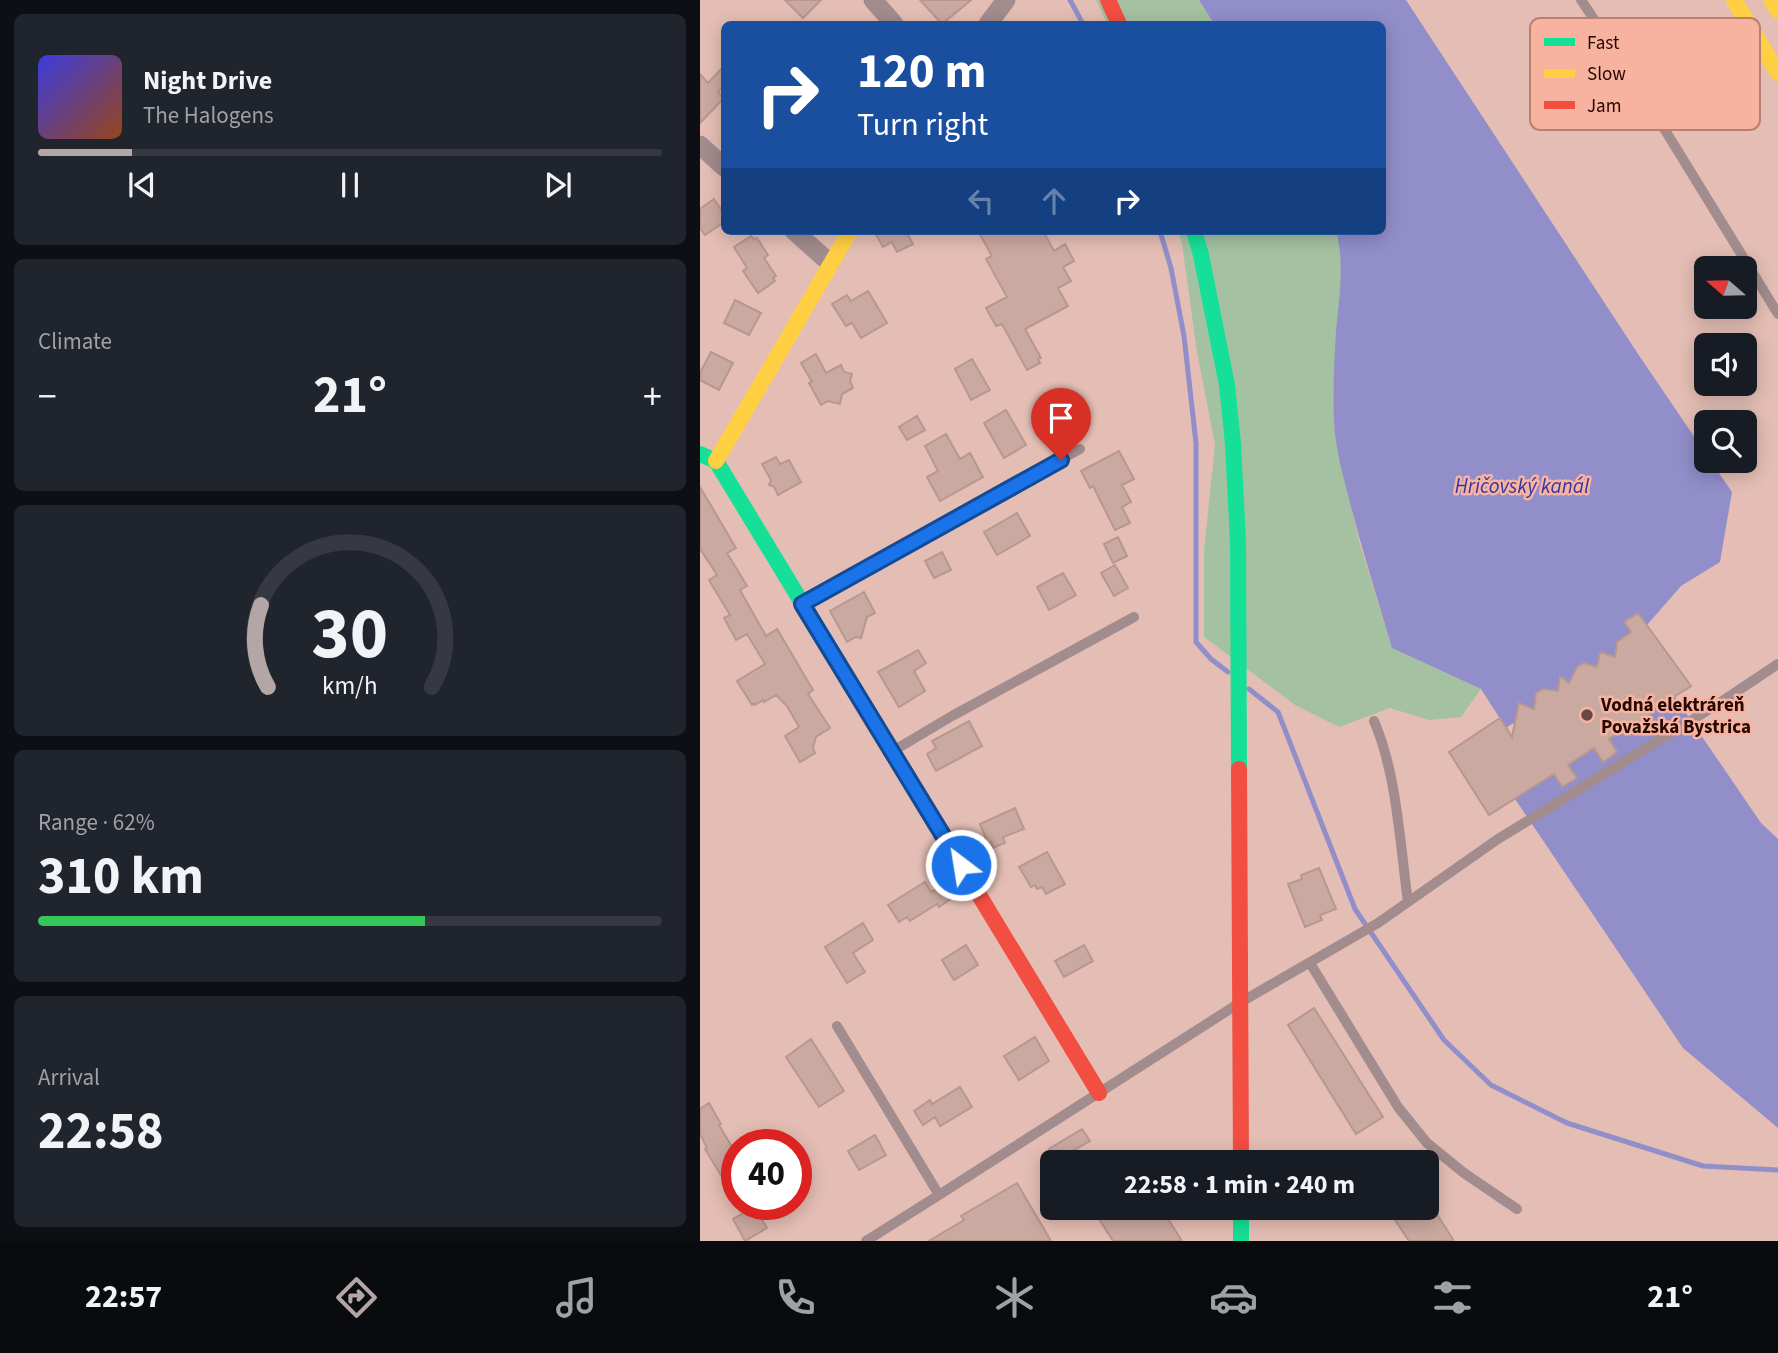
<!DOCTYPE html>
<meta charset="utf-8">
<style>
body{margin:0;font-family:"Source Sans 3",sans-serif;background:#20242c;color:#f1f3f6;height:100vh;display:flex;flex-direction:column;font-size:26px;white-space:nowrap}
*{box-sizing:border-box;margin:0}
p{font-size:23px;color:#9ea1a6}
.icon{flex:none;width:38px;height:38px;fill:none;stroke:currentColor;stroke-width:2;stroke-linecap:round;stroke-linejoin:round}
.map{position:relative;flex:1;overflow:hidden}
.side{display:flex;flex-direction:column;gap:14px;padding:14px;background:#0d0f14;width:700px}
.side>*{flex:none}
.hud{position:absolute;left:21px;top:21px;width:665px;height:214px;border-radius:10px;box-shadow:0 4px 18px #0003;background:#1a4fa0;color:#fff;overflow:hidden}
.needle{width:46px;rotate:290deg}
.buttons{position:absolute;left:994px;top:256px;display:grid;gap:14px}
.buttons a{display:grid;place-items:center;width:63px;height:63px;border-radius:10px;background:#171b24;box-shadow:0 4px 18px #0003;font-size:35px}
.speed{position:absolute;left:21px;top:1129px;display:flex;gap:14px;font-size:35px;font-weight:700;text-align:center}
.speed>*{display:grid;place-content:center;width:91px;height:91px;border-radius:50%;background:#171b24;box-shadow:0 4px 18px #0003;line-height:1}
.speed .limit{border:10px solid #d22;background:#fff;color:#111}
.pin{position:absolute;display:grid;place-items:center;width:60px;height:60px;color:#fff;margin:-72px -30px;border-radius:50% 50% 50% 0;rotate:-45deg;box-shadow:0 0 7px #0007}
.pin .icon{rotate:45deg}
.me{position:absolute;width:77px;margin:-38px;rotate:329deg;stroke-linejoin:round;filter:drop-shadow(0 0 5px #0008)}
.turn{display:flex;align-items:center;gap:24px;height:147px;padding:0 21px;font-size:32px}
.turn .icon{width:91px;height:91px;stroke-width:2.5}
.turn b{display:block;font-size:49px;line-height:60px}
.lanes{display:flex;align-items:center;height:66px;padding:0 21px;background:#0003;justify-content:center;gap:35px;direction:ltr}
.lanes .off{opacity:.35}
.big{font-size:52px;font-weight:700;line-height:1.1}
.side .tile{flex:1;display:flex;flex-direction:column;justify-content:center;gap:10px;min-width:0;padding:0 24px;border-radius:10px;background:#20242c}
.side .dial{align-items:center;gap:0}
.dial svg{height:182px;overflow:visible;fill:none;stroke:#363941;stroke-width:7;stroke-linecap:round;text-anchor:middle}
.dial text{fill:#f1f3f6;stroke:none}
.song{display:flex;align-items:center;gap:21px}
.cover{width:84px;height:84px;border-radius:10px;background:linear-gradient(135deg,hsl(240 70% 55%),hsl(20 70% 35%))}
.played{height:7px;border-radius:4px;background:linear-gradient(90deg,#b3a6a4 15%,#363941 15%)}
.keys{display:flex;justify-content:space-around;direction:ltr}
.heat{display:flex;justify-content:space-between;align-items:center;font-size:38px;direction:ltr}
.charge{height:10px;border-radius:5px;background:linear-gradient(90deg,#34c759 62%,#363941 0)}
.trip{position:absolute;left:340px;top:1150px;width:399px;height:70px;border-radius:10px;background:#171b24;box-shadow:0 4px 18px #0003;font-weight:700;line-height:70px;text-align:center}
.menu{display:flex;height:112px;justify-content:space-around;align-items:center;background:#090b0e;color:#9ea1a6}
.menu .icon{width:49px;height:49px}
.menu .selected{color:#b3a6a4}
.menu b{font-size:32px;color:#f1f3f6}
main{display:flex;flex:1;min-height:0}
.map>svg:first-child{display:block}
.green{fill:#a4c1a1}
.water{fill:#918eca}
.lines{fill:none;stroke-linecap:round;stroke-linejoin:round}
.stream{stroke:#918eca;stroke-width:5}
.building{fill:#caa9a0;stroke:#b7978f;stroke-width:2}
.lane{stroke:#a28c8d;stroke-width:10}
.street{stroke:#a28c8d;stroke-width:19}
.fast{stroke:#16e098;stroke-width:16}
.slow{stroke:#ffcf43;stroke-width:16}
.jam{stroke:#f24e42;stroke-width:16}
.route-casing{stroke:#114b97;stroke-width:18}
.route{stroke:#1a73e8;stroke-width:12}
.poi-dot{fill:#684840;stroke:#f8b3a0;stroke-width:2.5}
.labels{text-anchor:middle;stroke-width:5;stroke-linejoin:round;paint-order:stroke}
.poi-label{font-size:19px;font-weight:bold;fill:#260802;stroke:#f8b3a0;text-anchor:start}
.water-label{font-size:21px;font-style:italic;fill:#3637a0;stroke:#f8b3a0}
.key{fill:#f8b3a0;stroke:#b98071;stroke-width:2}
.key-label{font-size:19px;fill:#260802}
</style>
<main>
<section class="side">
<div class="tile">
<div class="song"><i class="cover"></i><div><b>Night Drive</b><p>The Halogens</p></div></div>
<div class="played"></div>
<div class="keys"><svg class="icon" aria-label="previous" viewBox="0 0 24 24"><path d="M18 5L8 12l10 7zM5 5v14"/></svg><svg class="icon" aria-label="pause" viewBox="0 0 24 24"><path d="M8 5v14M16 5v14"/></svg><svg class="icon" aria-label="next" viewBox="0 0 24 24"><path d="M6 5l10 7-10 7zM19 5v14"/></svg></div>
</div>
<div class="tile"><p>Climate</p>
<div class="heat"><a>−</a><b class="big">21°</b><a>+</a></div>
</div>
<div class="tile dial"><svg viewBox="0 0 100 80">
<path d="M14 69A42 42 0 1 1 86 69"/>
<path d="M14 69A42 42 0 0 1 11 33" stroke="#b3a6a4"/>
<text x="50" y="56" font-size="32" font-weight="700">30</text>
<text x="50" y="72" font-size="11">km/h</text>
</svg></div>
<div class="tile"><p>Range · 62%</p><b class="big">310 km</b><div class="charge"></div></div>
<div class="tile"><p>Arrival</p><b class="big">22:58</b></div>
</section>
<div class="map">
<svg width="1078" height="1241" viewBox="0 0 1078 1241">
<rect width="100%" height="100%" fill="#e4beb4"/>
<path class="green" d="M396 0H499L514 24H407Z
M478 231H636L639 245 642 271 636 333 634 401V424L637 449 661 548 692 648 781 689 761 717 729 720 690 708 639 727 595 705 504 637V551L515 445 497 352 482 244Z"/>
<path class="water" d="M499 0H706L940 357 1006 454V460H1010L1032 492 1020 562 981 586 947 625 938 613 926 624 935 639 922 654 909 662 904 653 901 652 899 655 905 665 892 673 884 663 877 667 869 688 861 678H860L859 681 865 690 852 698 846 689H843L837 693 841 705 806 728 781 689 692 648C677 597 661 547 648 495 642 471 635 447 634 422 633 392 634 361 636 331 639 297 645 265 636 231H682V24H514Z
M975 697 1061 823 1078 839V1128L983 1048 815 799 854 774 862 787 876 778 868 765 894 748 903 761 913 756 909 739 935 722 943 735 957 726 949 713Z"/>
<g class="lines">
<path class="stream" d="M370 0 383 24
M460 231 471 268 484 336 496 443V642L511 659 528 672
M549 689 578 712 655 909 744 1040 791 1085 867 1123 1003 1166 1078 1170"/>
</g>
<path class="building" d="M85 0H121L103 18Z
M220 0H271L242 24Z
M24 66V85L18 92 24 98 0 123V74L8 83Z
M14 199 24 214V222L5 235 0 228V209Z
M174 231H211L207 233 213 244 197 252 192 242 183 247Z
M278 231H343L354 251 365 244 374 261 363 267 371 281 358 288 368 306 325 329 341 358 338 359 340 363 327 370 302 324 296 326 286 308 307 297 286 259 292 256Z
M51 236 54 239 57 238 68 255 64 258 76 276 73 278 75 281 58 293 43 271 47 268 34 247Z
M168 291 187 323 161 338 152 323 146 326 132 304 147 295 151 301Z
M35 300 61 313 49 335 24 323Z
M11 352 33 363 19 390 0 380V373Z
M116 354 126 373 141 365 144 372 152 374 150 381 153 388 142 394 140 404 128 401 121 405 109 383 112 382 101 363Z
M272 359 290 390 271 400 255 369Z
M306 410 326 445 304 458 284 423Z
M217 416 225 430 207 440 199 427Z
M246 434 260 459 270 453 283 477 240 501 227 477 238 471 225 446Z
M419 451 434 479 422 485 431 502 422 507 430 523 415 530 393 486 390 488 381 471Z
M76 457 80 464 89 460 101 482 78 495 74 487 69 485 71 480 62 464Z
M0 487 36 548 27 553 47 586 40 590 66 636 77 629 113 690 108 694 130 728 116 737 113 748 115 753 100 762 85 736 99 727 87 706 76 695 64 702 63 700 55 705 54 703 52 705 37 681 65 664 47 634 36 640 24 618 30 615 9 580 17 575 0 549Z
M317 513 330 536 297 555 284 532Z
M418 537 427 556 413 563 404 544Z
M242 552 251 570 234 578 225 561Z
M415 565 428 588 414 596 401 573Z
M363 573 376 595 349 610 337 587Z
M164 592 175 613 167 617 161 638 156 637 147 642 130 611Z
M938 613 991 686 949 713 957 727 953 730 943 736 935 722 909 739 917 752 913 755 903 762 894 748 868 765 877 778 862 787 854 774 789 815 749 752 800 718 812 737 819 703 834 709 836 693 843 689 858 691 860 676 869 683 877 667 884 663 897 667 900 652 915 657 917 642 931 632 924 622Z
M218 650 226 663 214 671 225 691 199 707 178 672Z
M269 721 282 746 236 771 227 754 236 748 232 741Z
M315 808 324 829 303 837 305 843 293 848 291 842 288 844 280 824Z
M347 852 365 884 346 894 342 887 337 889 335 885 331 887 319 867Z
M619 868 636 909 620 915 622 920 605 927 588 884 602 879 601 875Z
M225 882 231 892 244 885 252 898 239 907 237 904 210 921 207 917 199 922 188 905Z
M163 923 173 940 153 953 165 972 147 983 125 947Z
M266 945 278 965 254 980 242 960Z
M384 945 393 961 364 977 355 961Z
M614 1008 683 1117 656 1134 588 1025Z
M335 1037 349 1061 319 1080 304 1056Z
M111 1039 144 1091 119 1107 86 1057Z
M260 1087 272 1107 240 1126 235 1117 223 1125 214 1111 230 1100 232 1104Z
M9 1103 21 1124 19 1125 37 1155V1202L5 1149 7 1148 0 1134V1109Z
M382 1129 390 1141 355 1161 349 1149Z
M175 1135 186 1155 159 1170 148 1151Z
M317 1183 351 1241H229L264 1220 261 1216Z
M54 1207 67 1228 45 1241 33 1219Z
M392 1208H461L482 1241H413Z
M687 1208H733L754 1241H709Z"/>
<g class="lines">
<path class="lane" d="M881 0 925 65 1078 314
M106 602 380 449
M674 721C697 774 700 845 708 902
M193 751 252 716 434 617
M610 963 698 1107 727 1143 764 1173 817 1209
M137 1026 239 1195 541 1002 678 923 798 839 1018 704 1078 664
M166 1241 239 1195"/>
<path class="street" d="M173 0 194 24
M288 24 306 0
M0 145 24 167
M94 231 130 263"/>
<path class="fast" d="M494 231 501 255 527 385 533 444 538 541 539 769
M0 454 16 461 279 895
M541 1208V1241"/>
<path class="slow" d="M1034 0 1078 73
M1071 0 1078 11
M16 461 150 231"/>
<path class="jam" d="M408 0 419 24
M539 769 541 1162
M279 895 399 1093"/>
</g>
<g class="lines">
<defs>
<path id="route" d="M261 865 102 604 361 460"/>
</defs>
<use href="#route" class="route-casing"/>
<use href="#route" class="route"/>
</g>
<circle class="poi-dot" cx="887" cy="715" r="7"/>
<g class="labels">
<g class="poi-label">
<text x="901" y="711">Vodná elektráreň<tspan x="901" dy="22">Považská Bystrica</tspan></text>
</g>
<g class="water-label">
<text x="822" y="493">Hričovský kanál</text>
</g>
</g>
<rect x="830" y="18" width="230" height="112" rx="10" class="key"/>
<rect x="844" y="38" width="31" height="8" fill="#16e098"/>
<rect x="844" y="69" width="31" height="9" fill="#ffcf43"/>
<rect x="844" y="101" width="31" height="8" fill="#f24e42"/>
<g class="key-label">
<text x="887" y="49">Fast</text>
<text x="887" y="80">Slow</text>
<text x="887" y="112">Jam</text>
</g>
</svg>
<div class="buttons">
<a><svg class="needle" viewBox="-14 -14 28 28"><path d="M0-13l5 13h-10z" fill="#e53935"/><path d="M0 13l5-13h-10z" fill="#9ea1a6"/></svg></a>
<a><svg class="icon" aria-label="sound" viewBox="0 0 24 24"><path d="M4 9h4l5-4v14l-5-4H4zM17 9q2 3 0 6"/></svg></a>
<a><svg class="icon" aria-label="search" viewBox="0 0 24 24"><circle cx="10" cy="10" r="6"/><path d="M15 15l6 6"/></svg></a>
</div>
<div class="speed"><div class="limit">40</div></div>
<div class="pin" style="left:361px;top:460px;background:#d93025"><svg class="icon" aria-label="arrive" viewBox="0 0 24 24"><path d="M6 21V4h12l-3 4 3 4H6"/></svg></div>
<svg class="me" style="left:261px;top:865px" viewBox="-20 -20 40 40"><circle r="17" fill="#1a73e8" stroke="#fff" stroke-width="3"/><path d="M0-11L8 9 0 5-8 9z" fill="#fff"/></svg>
<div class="trip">22:58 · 1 min · 240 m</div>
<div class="hud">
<div class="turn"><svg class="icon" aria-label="right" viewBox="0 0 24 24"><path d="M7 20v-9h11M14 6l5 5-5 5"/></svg><div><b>120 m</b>Turn right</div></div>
<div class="lanes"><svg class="icon off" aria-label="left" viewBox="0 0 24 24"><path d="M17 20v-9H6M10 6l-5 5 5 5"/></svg><svg class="icon off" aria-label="ahead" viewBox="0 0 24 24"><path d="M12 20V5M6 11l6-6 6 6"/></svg><svg class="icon" aria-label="right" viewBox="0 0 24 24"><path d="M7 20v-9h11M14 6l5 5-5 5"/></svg></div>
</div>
</div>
</main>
<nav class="menu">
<b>22:57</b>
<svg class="icon selected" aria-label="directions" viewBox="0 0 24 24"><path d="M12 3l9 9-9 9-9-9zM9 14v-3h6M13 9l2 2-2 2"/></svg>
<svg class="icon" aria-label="music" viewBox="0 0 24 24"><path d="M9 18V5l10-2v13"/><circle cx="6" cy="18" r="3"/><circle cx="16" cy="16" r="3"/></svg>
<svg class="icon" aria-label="phone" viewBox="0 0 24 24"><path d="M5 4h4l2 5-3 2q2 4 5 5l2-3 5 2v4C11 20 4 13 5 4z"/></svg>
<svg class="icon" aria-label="climate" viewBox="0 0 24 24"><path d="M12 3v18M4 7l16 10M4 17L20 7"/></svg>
<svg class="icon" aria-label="car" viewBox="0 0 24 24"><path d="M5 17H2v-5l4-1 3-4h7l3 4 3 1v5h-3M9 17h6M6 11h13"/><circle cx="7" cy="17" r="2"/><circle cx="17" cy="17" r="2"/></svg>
<svg class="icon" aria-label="filters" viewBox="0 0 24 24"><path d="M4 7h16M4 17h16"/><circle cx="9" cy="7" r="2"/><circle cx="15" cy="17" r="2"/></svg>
<b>21°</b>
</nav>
